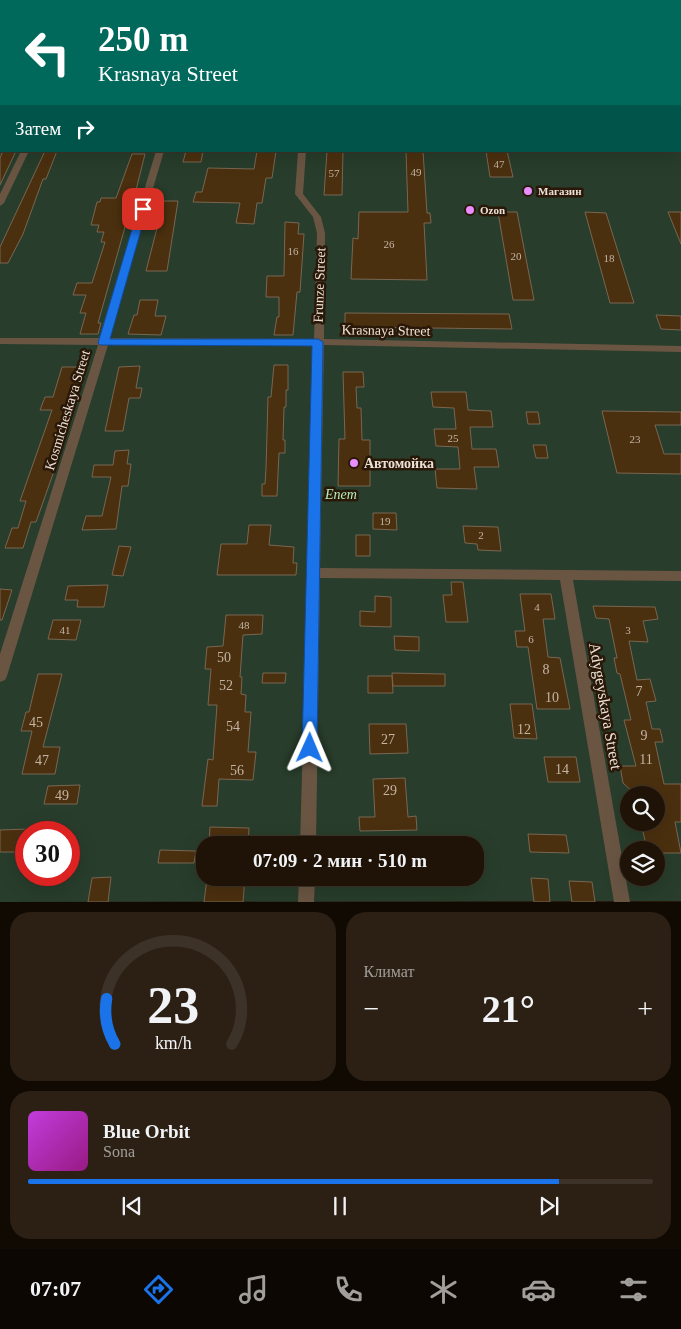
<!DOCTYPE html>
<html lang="ru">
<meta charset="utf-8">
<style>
body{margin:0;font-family:Georgia,serif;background:#2c2014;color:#f1f3f6;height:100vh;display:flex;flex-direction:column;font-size:19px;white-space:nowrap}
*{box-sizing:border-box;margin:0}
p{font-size:16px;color:#a19e9b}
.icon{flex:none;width:28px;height:28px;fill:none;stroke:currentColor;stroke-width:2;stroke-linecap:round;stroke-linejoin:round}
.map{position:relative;height:902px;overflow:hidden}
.details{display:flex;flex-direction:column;gap:10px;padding:10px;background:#110a03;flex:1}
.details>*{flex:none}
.guide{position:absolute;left:0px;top:0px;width:681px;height:152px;box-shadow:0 5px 20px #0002,0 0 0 1px #3c3228;background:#00695c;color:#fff;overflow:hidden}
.controls{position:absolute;left:620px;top:786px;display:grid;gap:10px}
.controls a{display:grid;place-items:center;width:45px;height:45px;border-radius:50%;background:#1f1206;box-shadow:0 5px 20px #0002,0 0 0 1px #3c3228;font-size:25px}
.speed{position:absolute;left:15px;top:821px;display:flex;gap:10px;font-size:25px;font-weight:700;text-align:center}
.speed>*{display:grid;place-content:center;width:65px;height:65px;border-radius:50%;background:#1f1206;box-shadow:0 5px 20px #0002,0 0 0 1px #3c3228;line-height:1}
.speed .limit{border:8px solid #d22;background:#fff;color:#111}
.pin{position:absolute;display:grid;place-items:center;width:42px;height:42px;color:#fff;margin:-21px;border-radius:10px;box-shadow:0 2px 8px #0006}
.me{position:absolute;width:55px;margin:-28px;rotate:1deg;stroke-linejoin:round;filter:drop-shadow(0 0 4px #0008)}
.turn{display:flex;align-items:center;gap:18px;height:105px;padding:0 15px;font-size:22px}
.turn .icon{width:65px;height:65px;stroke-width:2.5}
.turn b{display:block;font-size:35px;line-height:42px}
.then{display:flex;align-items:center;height:48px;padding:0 15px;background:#0003;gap:10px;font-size:19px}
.big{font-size:38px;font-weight:700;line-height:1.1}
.details .widget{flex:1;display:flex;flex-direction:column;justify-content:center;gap:8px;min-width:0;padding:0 18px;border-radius:20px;background:#2c2014}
.details .dial{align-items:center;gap:0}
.dial svg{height:130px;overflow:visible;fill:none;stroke:#3c3228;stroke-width:7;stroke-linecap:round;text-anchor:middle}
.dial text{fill:#f1f3f6;stroke:none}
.song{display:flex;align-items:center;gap:15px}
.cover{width:60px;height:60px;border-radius:8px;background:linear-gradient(135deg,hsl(290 70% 55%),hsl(310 70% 35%))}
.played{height:5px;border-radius:2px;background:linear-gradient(90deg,#1a73e8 85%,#3c3228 85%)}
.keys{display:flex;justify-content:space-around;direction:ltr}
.heat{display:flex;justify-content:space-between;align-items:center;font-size:28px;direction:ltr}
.details .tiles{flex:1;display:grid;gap:10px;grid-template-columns:1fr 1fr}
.widget:last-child{grid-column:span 2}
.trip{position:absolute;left:196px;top:836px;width:288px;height:50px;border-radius:20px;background:#1f1206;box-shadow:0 5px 20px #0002,0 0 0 1px #3c3228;font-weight:700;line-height:50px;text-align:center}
.tabs{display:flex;height:80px;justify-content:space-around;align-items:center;background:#0c0702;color:#a19e9b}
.tabs .icon{width:35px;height:35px}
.tabs .active{color:#1a73e8}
.tabs b{font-size:22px;color:#f1f3f6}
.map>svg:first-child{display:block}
.green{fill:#283d2b;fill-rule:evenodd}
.building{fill:#4b300f;stroke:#796652}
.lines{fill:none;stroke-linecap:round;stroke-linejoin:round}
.minor{fill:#6a5543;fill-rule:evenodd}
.tertiary{fill:#6a5543;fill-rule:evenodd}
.route{fill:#1a73e8;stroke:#114b97}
.poi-dot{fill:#e88eff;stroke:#291808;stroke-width:2}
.labels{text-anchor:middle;stroke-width:5;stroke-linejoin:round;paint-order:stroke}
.number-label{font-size:11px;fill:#c4b4a4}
.far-poi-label{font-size:11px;font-weight:bold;fill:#ede0d6;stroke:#291808;text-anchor:start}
.street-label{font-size:14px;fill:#ede0d6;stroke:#291808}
.poi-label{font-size:14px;font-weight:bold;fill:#ede0d6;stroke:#291808;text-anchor:start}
.park-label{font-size:14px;font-style:italic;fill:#b3eebd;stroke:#291808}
.near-number-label{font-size:14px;fill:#c4b4a4}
.near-street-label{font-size:16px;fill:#ede0d6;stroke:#291808}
</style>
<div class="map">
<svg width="681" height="902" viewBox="0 0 681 902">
<rect width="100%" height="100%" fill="#291808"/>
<path class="green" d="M0 0H681V901L0 902ZM1 1H680V151H1ZM629 795H656V822H629ZM26 832H69V875H26ZM205 845H475V878H205ZM629 850H656V878H629Z"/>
<path class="building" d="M3 151H16L0 185V158Z
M45 151H57L46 179H43L23 234 8 263H0V247Z
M186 151H203L201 162H183Z
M257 151H276L272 178H266L262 203H257L254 224 236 223 240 203 193 202 196 192H202L208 168 254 169Z
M327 151H343L342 195H324Z
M406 151H423L427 213H430L431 223H424L427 280 351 279 353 238 358 239 359 212H408Z
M486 151H507L513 177H490Z
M132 154H145L134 198H137L131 220H127L98 323H101L98 334H80L86 313H80L86 295H73L77 283H92L105 242H101L104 232H97L99 225H91L97 202H100L101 198H116Z
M164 201H178L167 271H146Z
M498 212H517L534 300H513Z
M585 212 606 213 634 303H610Z
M668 212H681V244Z
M285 222 299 223 298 234H304L300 292H297L293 335H274L277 317H279V297H266L267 276H284Z
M140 300H158L155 316H166L161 335 128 334 134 315H137Z
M345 313 509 314 512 329 345 327Z
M656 315 681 316V330L661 329Z
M274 365H288V390H286V407H284L283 440H285V453H279L277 496H262V484H265L266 468 268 397H271Z
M140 366 136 388H142L140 398H129L123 431H105L119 367Z
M62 367H82L70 410H67L56 448H60L53 474 36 522H31L23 548H5L12 528H18L26 501H20L52 410H40L45 397H53Z
M343 372H363L364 387H356L357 408H361L362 440H370V486H338L339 439H345Z
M431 392H466L468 410 491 411 493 427H470L472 449H496L499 467H474L477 489 437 488 435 469H460L458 447 436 446 434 429H456L454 408 433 407Z
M602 411 681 412V425H655L664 454H681V474L617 473Z
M526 412H538L540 424H528Z
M533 445H546L548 458H536Z
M129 450 127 464H131L128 486H122L116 529 82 530 86 516H102L111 477H92L94 465H113L115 451Z
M373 513H396L397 530 373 529Z
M249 525H271L269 545 294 547 293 563H297L296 575H217L221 544H247Z
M463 526 498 527 501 551 478 550 477 544 465 543Z
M356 535H370V556H356Z
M119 546 131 547 123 576 112 575Z
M451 582H463L468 622H446L443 595H452Z
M108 585 104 607H77L78 600H65L68 586Z
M0 589 12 590 2 620H0Z
M520 594H551L555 619H543L548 657 560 658 570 709H537L528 647H517L515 631H525Z
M375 596 391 597V627L360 626V611L375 612Z
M593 606 655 607 658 619 643 621 648 642 629 641 637 680 650 679 656 701 646 702 652 729H660L663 742H655L664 784H681V822H675L681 853H656V850H647L642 827H656V795H636L623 783 620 766H636L624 720H631L620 674 617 673 614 658H617L609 619 596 618Z
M226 615H263L262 634 243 635 240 677H242L241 694 246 695 245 712H251L248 752H256L253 780 219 779 217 806H202L208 759 213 760 217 705H208L211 669H205L207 647 223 646Z
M53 620H81L76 640 48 639Z
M394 636 419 637V651L395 650Z
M263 673H286L285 683H262Z
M392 673 445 674V686H393Z
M38 674H62L43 747H60L55 774H22L32 731H21L26 712H29Z
M368 676H392L393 693H368Z
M510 704H532L537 739 514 738Z
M369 724H406L408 753 370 754Z
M544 757H576L580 782H548Z
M405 778 408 817 416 816 417 830 360 831 359 817H375L373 779Z
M80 785 77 804H44L48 786Z
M210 827 249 828 248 845H209Z
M29 829 24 852H0V830Z
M528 834 566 835 569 853 530 852Z
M160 850 196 851 194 863H158Z
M111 877 108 902H88L92 878Z
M207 878H245L243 902H204Z
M531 878 548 879 550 902H534Z
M569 881 592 882 595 902H572Z"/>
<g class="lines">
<path class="minor" d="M69 0H75V1H69Z
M483 0H489V1H483Z
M21 151H29L4 203 0 206V194Z
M156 151H164L109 338 314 339 317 233 313 217 295 194 298 151H306L303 194 321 217 325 233 324 339 681 346V352L324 345 320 568 681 571V581L573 580 630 902H614L560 580 320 578 316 845H300L314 345H108L7 676 5 680 0 682V654L98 345 0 344V338H99Z
M299 878H315L314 902H298Z"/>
<path class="tertiary" d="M0 95H1V101H0Z
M680 100H681V106H680Z"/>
</g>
<path class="route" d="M143 206 147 209 110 339H318L323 342 317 748 315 753 310 755 305 753 302 748 312 346 100 345 98 343 138 209Z"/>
<g class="poi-dot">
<circle cx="528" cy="191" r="5"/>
<circle cx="470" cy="210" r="5"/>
<circle cx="354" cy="463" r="5"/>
</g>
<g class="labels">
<g class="number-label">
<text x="499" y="168">47</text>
<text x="416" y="176">49</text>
<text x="334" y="177">57</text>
<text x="389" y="248">26</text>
<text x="293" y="255">16</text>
<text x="516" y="260">20</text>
<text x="609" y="262">18</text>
<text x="453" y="442">25</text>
<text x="635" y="443">23</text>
<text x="385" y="525">19</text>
<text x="481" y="539">2</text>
<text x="537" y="611">4</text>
<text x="244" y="629">48</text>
<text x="65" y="634">41</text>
<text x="628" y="634">3</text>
<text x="531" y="643">6</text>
</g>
<g class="far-poi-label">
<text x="538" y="195">Магазин</text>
<text x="480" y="214">Ozon</text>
</g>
<g class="street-label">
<text transform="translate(319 285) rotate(-88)" y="5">Frunze Street</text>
<text transform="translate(386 330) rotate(1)" y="5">Krasnaya Street</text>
<text transform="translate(67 410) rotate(-73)" y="5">Kosmicheskaya Street</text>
</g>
<g class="poi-label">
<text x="364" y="468">Автомойка</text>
</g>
<g class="park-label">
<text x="341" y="499">Enem</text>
</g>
<g class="near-number-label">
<text x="224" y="662">50</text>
<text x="546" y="674">8</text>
<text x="226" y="690">52</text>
<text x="639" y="696">7</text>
<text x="552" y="702">10</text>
<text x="36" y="727">45</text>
<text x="233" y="731">54</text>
<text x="524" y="734">12</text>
<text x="644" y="740">9</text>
<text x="388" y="744">27</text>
<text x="646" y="764">11</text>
<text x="42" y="765">47</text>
<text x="562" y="774">14</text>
<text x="237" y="775">56</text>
<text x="390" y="795">29</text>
<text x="62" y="800">49</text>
</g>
<g class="near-street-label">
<text transform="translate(606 706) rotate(80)" y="6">Adygeyskaya Street</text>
</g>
</g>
</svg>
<div class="controls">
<a><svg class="icon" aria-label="search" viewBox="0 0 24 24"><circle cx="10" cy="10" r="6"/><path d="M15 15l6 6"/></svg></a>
<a><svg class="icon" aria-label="layers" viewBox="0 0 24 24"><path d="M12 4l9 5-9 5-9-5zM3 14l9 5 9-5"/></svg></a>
</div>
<div class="speed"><div class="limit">30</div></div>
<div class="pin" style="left:143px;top:209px;background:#d93025"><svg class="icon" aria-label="arrive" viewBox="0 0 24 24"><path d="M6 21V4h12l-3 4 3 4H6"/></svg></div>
<svg class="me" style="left:310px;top:748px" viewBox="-20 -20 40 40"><path d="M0-17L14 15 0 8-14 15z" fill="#1a73e8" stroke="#fff" stroke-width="4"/></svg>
<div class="trip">07:09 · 2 мин · 510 m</div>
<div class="guide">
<div class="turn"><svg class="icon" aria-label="left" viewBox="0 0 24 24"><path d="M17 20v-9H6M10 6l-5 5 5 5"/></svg><div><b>250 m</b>Krasnaya Street</div></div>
<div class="then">Затем<svg class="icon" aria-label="right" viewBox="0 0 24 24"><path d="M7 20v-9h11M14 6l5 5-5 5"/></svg></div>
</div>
</div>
<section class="details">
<div class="tiles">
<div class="widget dial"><svg viewBox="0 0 100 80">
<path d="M14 69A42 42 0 1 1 86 69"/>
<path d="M14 69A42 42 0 0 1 9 41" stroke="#1a73e8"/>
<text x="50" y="56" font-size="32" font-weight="700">23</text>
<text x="50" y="72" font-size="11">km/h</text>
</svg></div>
<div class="widget"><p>Климат</p>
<div class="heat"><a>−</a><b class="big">21°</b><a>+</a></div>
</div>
<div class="widget">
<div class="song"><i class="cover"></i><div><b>Blue Orbit</b><p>Sona</p></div></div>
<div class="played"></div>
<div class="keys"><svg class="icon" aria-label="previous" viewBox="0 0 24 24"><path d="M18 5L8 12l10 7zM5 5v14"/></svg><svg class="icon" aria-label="pause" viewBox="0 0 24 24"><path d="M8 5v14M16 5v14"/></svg><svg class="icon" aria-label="next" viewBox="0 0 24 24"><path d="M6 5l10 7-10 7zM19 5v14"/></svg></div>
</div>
</div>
</section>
<nav class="tabs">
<b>07:07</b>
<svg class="icon active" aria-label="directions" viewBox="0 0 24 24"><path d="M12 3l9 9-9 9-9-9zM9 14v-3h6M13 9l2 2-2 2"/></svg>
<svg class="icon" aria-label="music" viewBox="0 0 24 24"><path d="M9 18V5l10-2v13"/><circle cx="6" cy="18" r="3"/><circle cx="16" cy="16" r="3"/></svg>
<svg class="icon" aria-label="phone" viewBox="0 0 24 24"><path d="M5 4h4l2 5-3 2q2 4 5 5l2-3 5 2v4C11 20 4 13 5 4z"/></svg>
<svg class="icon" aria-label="climate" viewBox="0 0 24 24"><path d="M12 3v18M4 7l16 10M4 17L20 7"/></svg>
<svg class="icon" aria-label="car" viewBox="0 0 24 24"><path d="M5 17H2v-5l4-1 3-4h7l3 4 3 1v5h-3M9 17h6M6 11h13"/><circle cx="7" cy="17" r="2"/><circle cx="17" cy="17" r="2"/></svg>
<svg class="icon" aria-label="filters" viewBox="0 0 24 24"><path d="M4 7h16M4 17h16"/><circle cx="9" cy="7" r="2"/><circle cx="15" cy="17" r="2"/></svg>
</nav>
